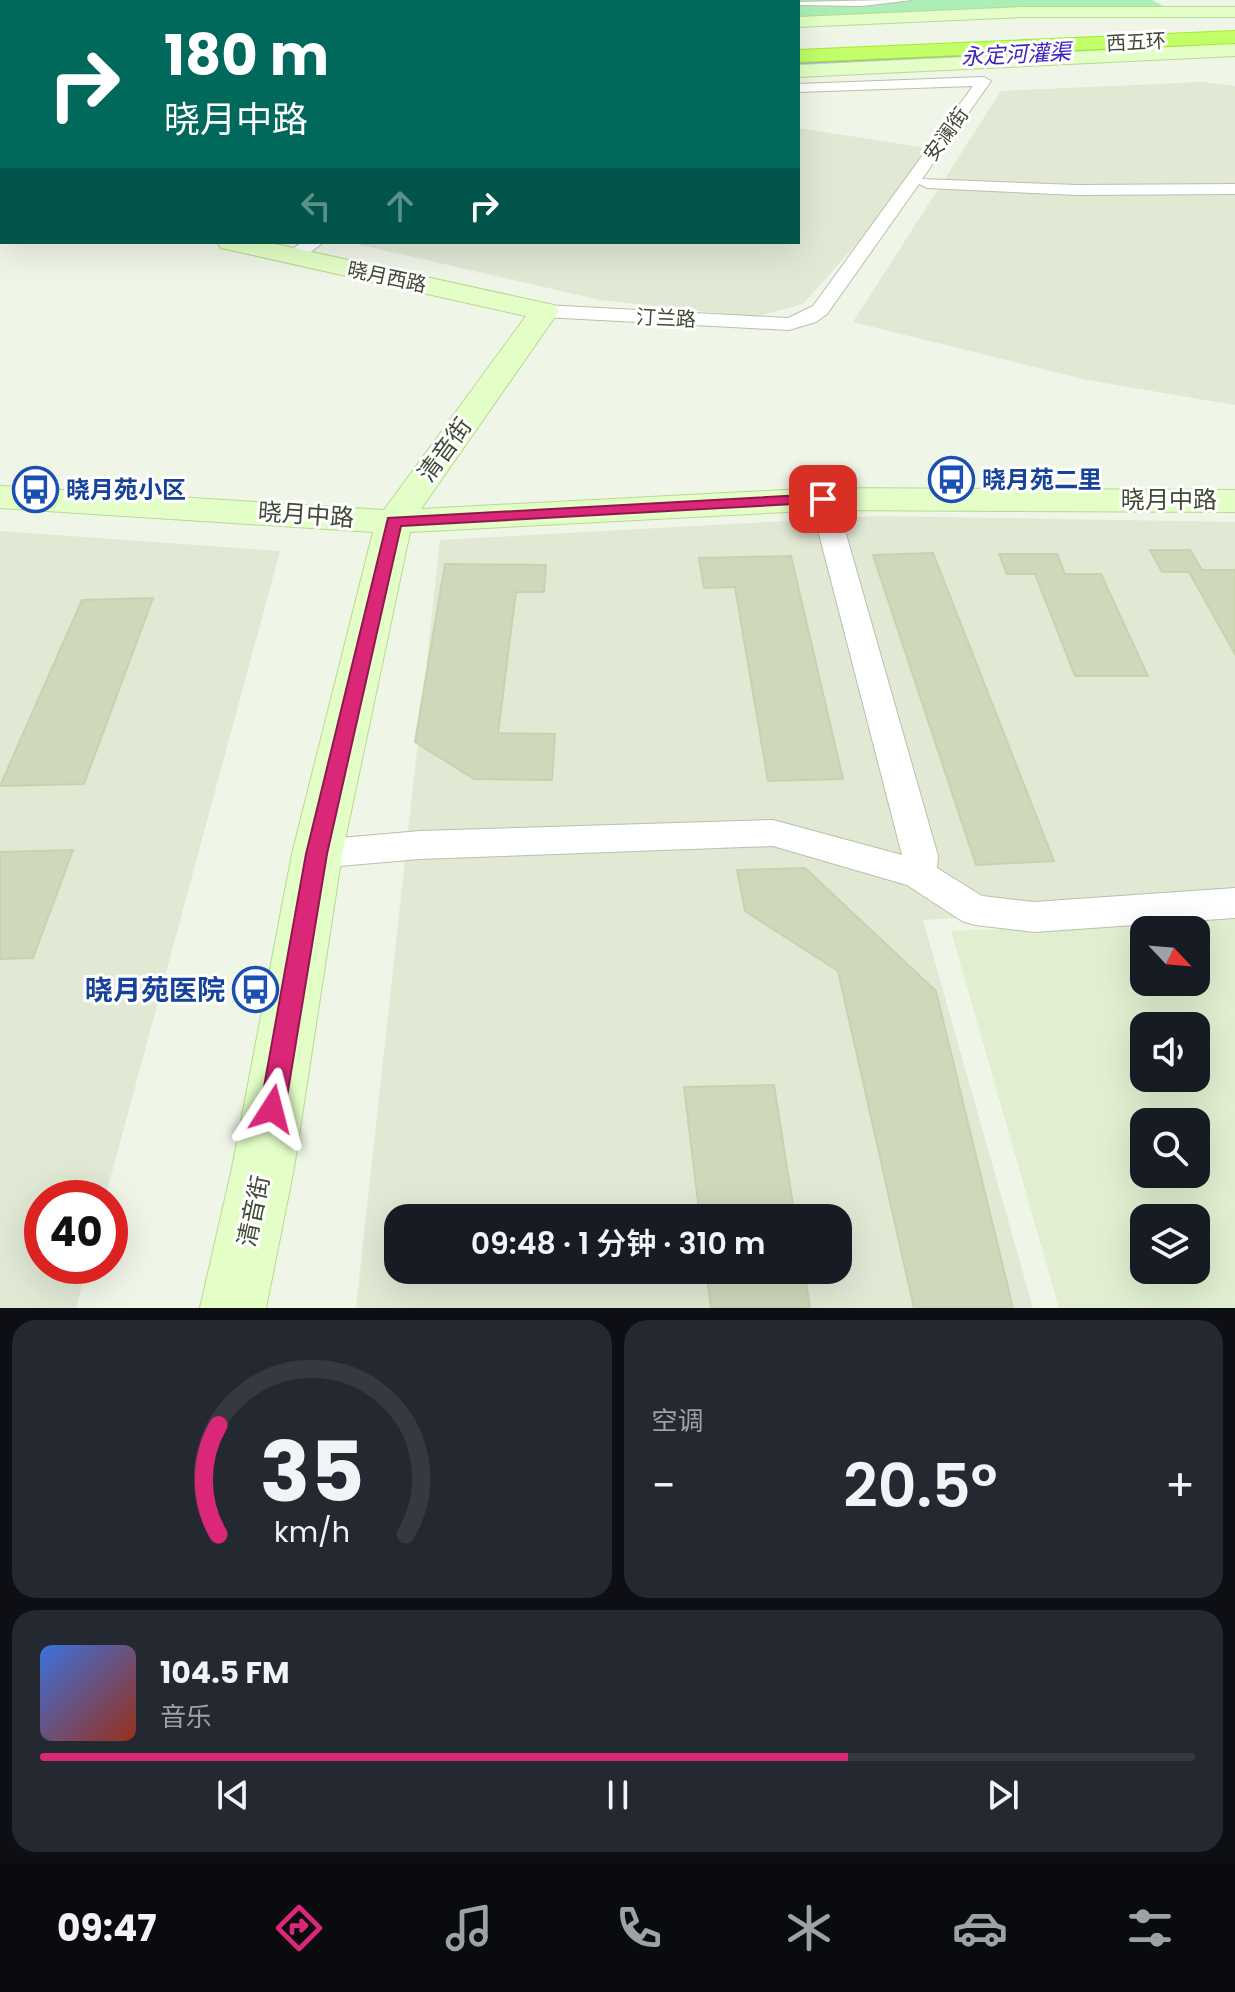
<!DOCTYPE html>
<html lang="zh">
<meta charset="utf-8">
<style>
body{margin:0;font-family:Poppins,"Noto Sans SC",sans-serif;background:#242831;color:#f1f3f6;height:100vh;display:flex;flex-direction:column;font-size:30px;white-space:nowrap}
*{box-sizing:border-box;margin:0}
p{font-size:26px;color:#9ea1a6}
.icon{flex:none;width:44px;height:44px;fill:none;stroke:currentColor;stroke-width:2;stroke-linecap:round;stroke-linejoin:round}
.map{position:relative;height:1308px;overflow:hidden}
.side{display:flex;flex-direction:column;gap:12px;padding:12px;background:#0d0f14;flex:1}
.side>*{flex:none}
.hud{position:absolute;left:0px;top:0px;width:800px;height:244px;box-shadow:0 8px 32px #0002;background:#00695c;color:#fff;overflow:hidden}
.needle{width:52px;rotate:116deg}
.fabs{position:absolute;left:1130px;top:916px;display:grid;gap:16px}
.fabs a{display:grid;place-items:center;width:80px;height:80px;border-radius:16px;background:#171b24;box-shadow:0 8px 32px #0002;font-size:40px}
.speed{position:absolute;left:24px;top:1180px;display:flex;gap:16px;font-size:40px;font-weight:700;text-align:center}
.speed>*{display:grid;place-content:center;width:104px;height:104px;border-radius:50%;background:#171b24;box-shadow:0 8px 32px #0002;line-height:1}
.speed .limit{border:12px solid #d22;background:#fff;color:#111}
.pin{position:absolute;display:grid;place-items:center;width:68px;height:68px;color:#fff;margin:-34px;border-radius:16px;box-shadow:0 4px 12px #0006}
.me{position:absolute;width:88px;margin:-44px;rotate:9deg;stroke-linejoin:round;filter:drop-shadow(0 0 6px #0008)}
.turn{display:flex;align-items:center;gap:28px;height:168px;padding:0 32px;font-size:36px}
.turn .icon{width:104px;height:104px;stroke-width:2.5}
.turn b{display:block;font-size:56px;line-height:68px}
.lanes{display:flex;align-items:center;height:76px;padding:0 32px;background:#0003;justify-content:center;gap:40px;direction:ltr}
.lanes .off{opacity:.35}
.big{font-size:60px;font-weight:600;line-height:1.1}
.side .widget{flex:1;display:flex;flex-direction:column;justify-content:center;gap:12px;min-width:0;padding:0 28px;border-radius:24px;background:#242831}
.side .dial{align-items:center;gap:0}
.dial svg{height:208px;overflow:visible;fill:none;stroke:#363941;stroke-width:7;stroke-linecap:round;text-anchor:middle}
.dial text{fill:#f1f3f6;stroke:none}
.song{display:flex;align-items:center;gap:24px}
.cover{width:96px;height:96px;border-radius:12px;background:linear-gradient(135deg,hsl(220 70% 55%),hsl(10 70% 35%))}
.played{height:8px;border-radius:4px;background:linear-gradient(90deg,#db2777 70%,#363941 70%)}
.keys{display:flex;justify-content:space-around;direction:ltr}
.heat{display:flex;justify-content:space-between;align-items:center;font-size:44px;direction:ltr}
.side .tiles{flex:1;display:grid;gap:12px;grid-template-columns:1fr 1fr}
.widget:last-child{grid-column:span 2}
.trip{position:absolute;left:384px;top:1204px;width:468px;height:80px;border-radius:24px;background:#171b24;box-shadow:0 8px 32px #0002;font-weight:600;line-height:80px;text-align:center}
.tabs{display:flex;height:128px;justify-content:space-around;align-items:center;background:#090b0e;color:#9ea1a6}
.tabs .icon{width:56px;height:56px}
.tabs .on{color:#db2777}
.tabs b{font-size:36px;color:#f1f3f6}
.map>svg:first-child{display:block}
.residential{fill:#e1e9d5;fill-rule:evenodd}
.education{fill:#e1efd0;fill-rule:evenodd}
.green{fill:#acedb8}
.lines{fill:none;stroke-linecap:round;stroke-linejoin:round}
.river{fill:#ab9ef7;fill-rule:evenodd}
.building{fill:#ced8bb;stroke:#c6d3ae;stroke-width:2}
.lane-casing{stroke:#b8c1a9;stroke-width:2}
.street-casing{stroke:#b8c1a9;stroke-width:2}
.secondary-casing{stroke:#b8d993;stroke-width:2}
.highway-casing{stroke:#a5eb2b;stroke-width:2}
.path{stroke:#b4c498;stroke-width:2;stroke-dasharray:2 2;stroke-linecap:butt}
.lane{fill:#fff;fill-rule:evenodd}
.street{fill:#fff;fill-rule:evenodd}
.secondary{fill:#e3ffc7;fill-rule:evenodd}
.highway{fill:#c2ff68;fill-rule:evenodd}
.route{fill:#db2777;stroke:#8e194d;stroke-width:2}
.labels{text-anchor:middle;stroke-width:6;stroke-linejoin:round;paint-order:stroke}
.far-street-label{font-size:20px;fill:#424935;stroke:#fff}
.far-water-label{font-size:22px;font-style:italic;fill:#3c24bf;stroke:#fff}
.street-label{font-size:24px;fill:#424935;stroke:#fff}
.transit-label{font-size:24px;font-weight:bold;fill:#164399;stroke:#fff;text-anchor:start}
.near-transit-label{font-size:28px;font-weight:bold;fill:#164399;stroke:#fff;text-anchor:end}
</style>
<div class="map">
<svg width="1235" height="1308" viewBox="0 0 1235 1308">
<rect width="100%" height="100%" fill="#eff5e7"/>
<path class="residential" d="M1202 82 1235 86V405L1087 380 853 322 1001 91Z
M798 128 940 150 803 304 755 317 600 300 348 242H798Z
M877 516 1235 522V902L923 920 1033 1308H356L440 540ZM398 1218H838V1270H398Z
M0 531 280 551 105 1198H42V1266H87L76 1308H0Z"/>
<path class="education" d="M1235 919V1308H1059L951 931ZM1144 930H1196V982H1144ZM1144 1026H1196V1078H1144ZM1144 1122H1196V1174H1144ZM1144 1218H1196V1270H1144Z"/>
<path class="green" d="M0 0H1152L1170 10 798 17V2H2L0 54Z"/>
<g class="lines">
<path class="river" d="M1235 38V50L798 71V59Z
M0 122H2V136H0Z"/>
</g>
<path class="building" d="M1150 550H1190L1202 570H1235V654L1189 572H1162Z
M933 553 1054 861 976 865 873 555Z
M999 554H1057L1065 574H1101L1148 676H1075L1035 574H1007Z
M791 556 843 779 768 781 735 587 704 588 699 558Z
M445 564 546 565 544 592H516L498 733 555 734 552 780 474 779 415 742Z
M153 598 84 784 0 786 82 600Z
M73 850 33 958 0 959V852Z
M805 868 936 991 1013 1308H914L838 971 745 911 737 870Z
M774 1085 795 1218H700L684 1087Z
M706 1270H804L810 1308H711Z"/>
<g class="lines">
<defs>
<path id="lane" d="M889 0H912L862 6 798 5 796 2Z
M0 33H2V37H0Z"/>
<path id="street" d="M984 77 991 81 922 179 1077 185 1235 184V194L1077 195 927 188 919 184 827 314 816 322 789 330 544 317 534 311 544 305 788 318 813 306 973 86 798 92V84Z
M302 242H324L300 260H286L283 256Z
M823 491 832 494 836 499 938 856 937 868 982 896 1034 902 1235 888V918L1034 932 975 925 962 921 907 885 773 846 420 859 317 868 304 864 299 854 304 844 317 840 420 831 773 820 902 855 810 499 814 494Z"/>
<path id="secondary" d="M1022 7H1235V17H1022L798 27V17Z
M1235 44V56L798 77V65Z
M0 52H2V64H0Z
M0 182H2V196H0Z
M217 242H266L554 305 559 311 421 509 823 488 1235 490V512L823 510 410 532 342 854 294 1168 266 1308H200L232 1168 292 854 373 532 0 508V486L384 510 526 316 230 250 221 248Z"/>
<path id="highway" d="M1235 31V43L798 62V50Z
M0 61H2V73H0Z
M0 99H2V113H0Z"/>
</defs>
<use href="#lane" class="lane-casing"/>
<use href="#street" class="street-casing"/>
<use href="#secondary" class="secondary-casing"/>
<use href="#highway" class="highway-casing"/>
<path class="path" d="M44 0 50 2"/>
<use href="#lane" class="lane"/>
<use href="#street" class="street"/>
<use href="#secondary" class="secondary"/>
<use href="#highway" class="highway"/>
</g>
<path class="route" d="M823 494 829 495V502L401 526 327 854 285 1109 281 1117 272 1121 263 1117 260 1109 306 854 388 518Z"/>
<defs>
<symbol id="bus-ring" viewBox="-11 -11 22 22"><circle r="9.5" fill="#fff" stroke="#1a4fb4" stroke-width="1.5"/><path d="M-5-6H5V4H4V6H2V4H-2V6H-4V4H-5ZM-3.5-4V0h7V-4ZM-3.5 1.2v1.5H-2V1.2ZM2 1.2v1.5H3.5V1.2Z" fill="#1a4fb4"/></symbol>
</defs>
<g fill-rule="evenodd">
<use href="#bus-ring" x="926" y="454" width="51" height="51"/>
<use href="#bus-ring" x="10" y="464" width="51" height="51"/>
<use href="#bus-ring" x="230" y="964" width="51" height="51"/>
</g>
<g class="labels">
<g class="far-street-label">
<text transform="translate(1136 42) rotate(-3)" y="7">西五环</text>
<text transform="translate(946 134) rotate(-54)" y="7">安澜街</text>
<text transform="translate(387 277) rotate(12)" y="7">晓月西路</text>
<text transform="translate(666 318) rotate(3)" y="7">汀兰路</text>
</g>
<g class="far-water-label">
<text transform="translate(1016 54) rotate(-3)" y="8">永定河灌渠</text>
</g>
<g class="street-label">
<text transform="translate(445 450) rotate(-54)" y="8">清音街</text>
<text x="1169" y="508">晓月中路</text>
<text transform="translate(306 515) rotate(4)" y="8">晓月中路</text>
<text transform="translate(254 1211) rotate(-78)" y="8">清音街</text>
</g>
<g class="transit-label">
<text x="982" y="488">晓月苑二里</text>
<text x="66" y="498">晓月苑小区</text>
</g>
<g class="near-transit-label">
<text x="225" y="1000">晓月苑医院</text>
</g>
</g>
</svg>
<div class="fabs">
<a><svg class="needle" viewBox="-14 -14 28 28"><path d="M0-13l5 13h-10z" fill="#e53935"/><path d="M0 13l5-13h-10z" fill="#9ea1a6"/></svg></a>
<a><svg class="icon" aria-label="sound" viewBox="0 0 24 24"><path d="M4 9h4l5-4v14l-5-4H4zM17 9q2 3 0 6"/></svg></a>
<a><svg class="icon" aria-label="search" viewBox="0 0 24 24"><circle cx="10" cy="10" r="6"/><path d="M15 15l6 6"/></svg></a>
<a><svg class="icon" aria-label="layers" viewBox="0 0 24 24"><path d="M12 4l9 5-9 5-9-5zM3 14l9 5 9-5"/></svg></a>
</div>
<div class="speed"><div class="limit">40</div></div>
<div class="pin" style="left:823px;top:499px;background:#d93025"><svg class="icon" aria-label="arrive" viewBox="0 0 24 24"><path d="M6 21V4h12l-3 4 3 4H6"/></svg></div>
<svg class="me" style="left:272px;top:1109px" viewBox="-20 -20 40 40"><path d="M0-17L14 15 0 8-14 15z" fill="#db2777" stroke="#fff" stroke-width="4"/></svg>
<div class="trip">09:48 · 1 分钟 · 310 m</div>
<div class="hud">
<div class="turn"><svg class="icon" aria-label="right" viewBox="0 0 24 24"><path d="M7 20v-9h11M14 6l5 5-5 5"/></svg><div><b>180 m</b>晓月中路</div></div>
<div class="lanes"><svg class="icon off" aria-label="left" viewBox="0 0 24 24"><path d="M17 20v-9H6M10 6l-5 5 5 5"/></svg><svg class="icon off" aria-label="ahead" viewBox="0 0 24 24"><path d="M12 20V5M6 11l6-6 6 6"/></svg><svg class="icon" aria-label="right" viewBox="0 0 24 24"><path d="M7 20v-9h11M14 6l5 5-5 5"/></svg></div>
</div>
</div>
<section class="side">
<div class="tiles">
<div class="widget dial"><svg viewBox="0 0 100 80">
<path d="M14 69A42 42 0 1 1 86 69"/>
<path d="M14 69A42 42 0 0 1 14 27" stroke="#db2777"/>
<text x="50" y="56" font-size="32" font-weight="700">35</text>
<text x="50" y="72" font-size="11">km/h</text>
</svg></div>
<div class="widget"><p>空调</p>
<div class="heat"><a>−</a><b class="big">20.5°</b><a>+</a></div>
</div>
<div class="widget">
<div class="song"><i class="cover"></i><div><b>104.5 FM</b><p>音乐</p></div></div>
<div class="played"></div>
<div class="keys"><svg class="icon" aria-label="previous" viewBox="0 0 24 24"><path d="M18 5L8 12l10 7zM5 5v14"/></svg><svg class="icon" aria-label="pause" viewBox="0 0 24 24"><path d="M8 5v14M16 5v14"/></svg><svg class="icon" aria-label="next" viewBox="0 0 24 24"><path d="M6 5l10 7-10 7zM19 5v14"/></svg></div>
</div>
</div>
</section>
<nav class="tabs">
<b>09:47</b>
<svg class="icon on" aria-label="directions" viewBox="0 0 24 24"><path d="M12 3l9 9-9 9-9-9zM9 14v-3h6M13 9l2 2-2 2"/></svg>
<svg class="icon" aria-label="music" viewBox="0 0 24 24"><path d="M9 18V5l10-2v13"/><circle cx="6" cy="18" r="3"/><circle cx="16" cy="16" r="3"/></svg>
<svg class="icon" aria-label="phone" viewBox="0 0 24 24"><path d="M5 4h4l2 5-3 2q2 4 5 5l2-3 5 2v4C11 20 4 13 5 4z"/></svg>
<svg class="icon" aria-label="climate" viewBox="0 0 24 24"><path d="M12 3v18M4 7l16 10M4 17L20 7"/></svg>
<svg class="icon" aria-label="car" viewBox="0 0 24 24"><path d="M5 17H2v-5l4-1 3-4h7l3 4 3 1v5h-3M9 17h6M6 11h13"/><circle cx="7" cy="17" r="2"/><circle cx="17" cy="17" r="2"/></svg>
<svg class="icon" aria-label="filters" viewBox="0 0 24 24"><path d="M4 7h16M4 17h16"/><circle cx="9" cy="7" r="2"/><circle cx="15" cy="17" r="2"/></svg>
</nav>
